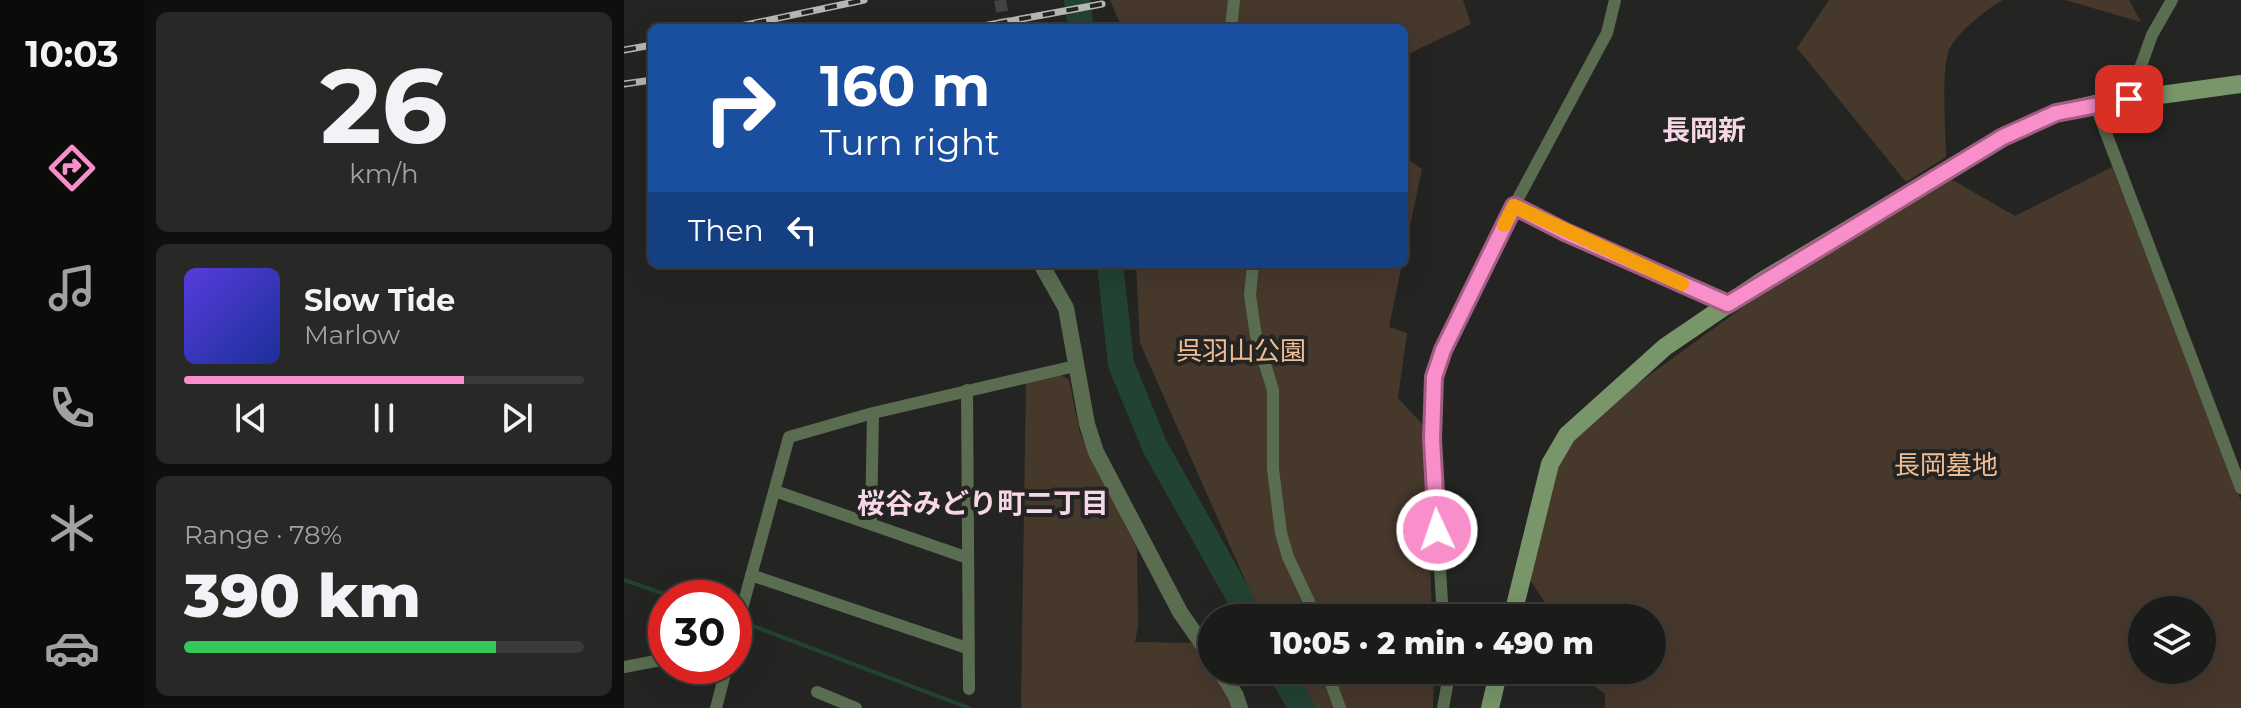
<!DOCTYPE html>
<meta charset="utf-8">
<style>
body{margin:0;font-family:Montserrat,"Noto Sans JP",sans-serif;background:#282927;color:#f1f3f6;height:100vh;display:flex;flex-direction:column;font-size:30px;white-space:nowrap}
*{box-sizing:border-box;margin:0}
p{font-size:26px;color:#a0a1a2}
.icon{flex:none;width:44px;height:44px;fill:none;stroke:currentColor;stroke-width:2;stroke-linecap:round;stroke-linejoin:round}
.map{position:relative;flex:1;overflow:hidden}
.drawer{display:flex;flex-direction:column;gap:12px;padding:12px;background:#0f0f0e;width:480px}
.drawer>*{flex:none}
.guide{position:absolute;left:24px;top:24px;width:760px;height:244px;border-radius:12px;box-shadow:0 8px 32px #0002,0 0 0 2px #393a39;background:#1a4fa0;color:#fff;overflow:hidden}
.controls{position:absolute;left:1504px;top:596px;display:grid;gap:16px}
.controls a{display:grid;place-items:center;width:88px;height:88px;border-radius:50%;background:#1b1c1a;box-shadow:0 8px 32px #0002,0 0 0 2px #393a39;font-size:40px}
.speed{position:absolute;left:24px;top:580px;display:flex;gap:16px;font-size:40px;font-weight:700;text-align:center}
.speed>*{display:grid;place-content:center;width:104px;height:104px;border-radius:50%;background:#1b1c1a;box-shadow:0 8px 32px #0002,0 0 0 2px #393a39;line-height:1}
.speed .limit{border:12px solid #d22;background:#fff;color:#111}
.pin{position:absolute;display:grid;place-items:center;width:68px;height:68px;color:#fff;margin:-34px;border-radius:16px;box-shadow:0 4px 12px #0006}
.me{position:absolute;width:88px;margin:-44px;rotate:357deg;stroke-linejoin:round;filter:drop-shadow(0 0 6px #0008)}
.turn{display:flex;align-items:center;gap:28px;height:168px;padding:0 40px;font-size:36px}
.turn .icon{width:104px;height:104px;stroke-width:2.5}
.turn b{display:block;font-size:56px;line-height:68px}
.then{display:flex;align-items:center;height:76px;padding:0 40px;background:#0003;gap:16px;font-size:30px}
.big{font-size:60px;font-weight:800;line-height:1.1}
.drawer .widget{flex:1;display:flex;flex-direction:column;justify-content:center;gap:12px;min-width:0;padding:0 28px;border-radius:12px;background:#282927}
.drawer .dial{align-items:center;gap:0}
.dial b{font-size:104px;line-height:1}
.song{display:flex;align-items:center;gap:24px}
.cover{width:96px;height:96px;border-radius:12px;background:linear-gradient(135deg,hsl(250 70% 55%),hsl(230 70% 35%))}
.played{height:8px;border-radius:4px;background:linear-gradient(90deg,#f98fca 70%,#393a39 70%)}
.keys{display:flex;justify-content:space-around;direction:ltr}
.charge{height:12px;border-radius:6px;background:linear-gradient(90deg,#34c759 78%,#393a39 0)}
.trip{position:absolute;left:574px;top:604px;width:468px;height:80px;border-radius:40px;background:#1b1c1a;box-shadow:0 8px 32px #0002,0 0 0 2px #393a39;font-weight:800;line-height:80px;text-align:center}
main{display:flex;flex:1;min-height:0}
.dock{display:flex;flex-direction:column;width:144px;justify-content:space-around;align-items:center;background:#0b0b0a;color:#a0a1a2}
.dock .icon{width:56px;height:56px}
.dock .current{color:#f98fca}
.dock b{font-size:36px;color:#f1f3f6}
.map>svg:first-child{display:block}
.green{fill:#47382c;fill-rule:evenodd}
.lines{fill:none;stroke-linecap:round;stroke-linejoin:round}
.stream{stroke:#224232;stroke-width:4}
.river{stroke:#224232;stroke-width:26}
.minor-tunnel{stroke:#434441;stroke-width:12;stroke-dasharray:12 6;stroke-linecap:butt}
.minor{stroke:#5a6d51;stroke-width:12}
.tertiary{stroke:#5a6d51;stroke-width:16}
.secondary{stroke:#789669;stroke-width:18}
.rail-casing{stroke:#b7b7b6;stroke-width:7}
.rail{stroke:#242522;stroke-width:4;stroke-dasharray:12;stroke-linecap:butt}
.route-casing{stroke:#a25d83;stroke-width:20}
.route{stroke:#f98fca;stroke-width:14}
.slow{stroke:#f59e0b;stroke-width:14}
.labels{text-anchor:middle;stroke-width:8;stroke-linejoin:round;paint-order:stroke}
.park-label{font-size:26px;fill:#efbe95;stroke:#242522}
.neighbourhood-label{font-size:28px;font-weight:bold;fill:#f7d7e7;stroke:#242522}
</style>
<main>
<nav class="dock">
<b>10:03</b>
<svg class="icon current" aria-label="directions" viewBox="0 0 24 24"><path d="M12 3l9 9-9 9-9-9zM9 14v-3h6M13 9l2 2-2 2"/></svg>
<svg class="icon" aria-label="music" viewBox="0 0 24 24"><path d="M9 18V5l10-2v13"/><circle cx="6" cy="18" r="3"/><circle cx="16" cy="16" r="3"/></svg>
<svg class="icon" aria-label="phone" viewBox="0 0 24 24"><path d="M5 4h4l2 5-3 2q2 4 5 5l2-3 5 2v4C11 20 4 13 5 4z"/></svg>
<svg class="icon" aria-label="climate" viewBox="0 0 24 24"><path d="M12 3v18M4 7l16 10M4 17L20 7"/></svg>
<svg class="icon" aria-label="car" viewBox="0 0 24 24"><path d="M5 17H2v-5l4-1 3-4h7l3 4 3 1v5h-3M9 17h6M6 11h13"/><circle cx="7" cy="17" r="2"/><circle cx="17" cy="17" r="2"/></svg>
</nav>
<section class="drawer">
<div class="widget dial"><b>26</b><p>km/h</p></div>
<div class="widget">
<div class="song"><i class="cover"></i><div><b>Slow Tide</b><p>Marlow</p></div></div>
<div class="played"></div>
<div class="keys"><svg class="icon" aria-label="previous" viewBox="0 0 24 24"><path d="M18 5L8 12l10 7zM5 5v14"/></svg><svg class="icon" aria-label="pause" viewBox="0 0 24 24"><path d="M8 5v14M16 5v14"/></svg><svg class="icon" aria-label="next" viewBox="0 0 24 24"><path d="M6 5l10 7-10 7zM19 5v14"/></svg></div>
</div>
<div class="widget"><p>Range · 78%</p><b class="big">390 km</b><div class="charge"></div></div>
</section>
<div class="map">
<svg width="1617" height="708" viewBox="0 0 1617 708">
<rect width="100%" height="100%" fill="#242522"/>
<path class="green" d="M486 0H839L847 24 780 56V28H498Z
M1205 0H1379C1362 9 1337 30 1327 46 1316 63 1322 134 1322 157L1282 182 1173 48Z
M1441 0H1505L1517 22Z
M780 157 798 169 780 254Z
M1488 167 1617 501V708H981V694L960 679 961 670H1028V618H963V614L944 604 925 609 905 578 943 435 1130 299 1327 179 1391 216ZM1518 610H1578V670H1518Z
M512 264H778L765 327 783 333 774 398 801 427 808 618H638L516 343Z
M434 373 445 380 456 433 513 549 514 626 511 642 571 643 588 665V670H591L610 708H397L402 382Z
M664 670H810L809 708H683Z"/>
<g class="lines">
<path class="stream" d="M0 580 52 598
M116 621 345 708"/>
<path class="river" d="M453 0 457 28
M486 264 497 364 531 447 627 618
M656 670 678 708"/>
<path class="minor-tunnel" d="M376 0 381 28"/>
<path class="minor" d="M607 28 610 0
M1505 99 1528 35 1548 0
M1471 104 1617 488
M890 206 941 232 1104 304
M629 264 626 295 632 336 649 390V469L657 533 664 557 687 606 690 618
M343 390 345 689
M151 491 344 558
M247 523 249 413
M127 575 343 648
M819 618 808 439 810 377 819 350 890 206 983 33 991 0
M110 638 165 437 249 413 451 366
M0 667 42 659
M702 670 716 708
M193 692 232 708
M92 708 103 666
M819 708 823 686 822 670"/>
<path class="tertiary" d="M417 264 442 308 463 424 472 452 556 612 588 658
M596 670 612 696 616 708"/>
<path class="secondary" d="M888 618 926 464 943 435 1041 347 1138 281 1379 137 1432 113 1471 104 1617 84
M866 708 875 670"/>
<defs>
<path id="rail" d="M107 28 240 0
M348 28 478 4
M0 50 28 45
M0 84 28 80"/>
</defs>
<use href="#rail" class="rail-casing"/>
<use href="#rail" class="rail"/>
</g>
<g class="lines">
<defs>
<path id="route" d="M813 530 808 439 810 377 819 350 890 206 941 232 1104 304 1379 137 1432 113 1505 99"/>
</defs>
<use href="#route" class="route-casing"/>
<use href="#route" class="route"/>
<path class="slow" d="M880 225 890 206 1058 284"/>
</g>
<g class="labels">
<g class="park-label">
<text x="617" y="360">呉羽山公園</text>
<text x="1322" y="474">長岡墓地</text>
</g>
<g class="neighbourhood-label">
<text x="1080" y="140">長岡新</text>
<text x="359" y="513">桜谷みどり町二丁目</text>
</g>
</g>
</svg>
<div class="controls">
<a><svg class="icon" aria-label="layers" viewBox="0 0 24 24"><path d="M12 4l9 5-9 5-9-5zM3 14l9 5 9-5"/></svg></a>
</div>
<div class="speed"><div class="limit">30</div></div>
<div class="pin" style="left:1505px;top:99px;background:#d93025"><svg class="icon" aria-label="arrive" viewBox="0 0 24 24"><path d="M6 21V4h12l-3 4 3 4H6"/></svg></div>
<svg class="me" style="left:813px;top:530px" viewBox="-20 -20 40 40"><circle r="17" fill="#f98fca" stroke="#fff" stroke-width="3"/><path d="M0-11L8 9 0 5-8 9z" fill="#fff"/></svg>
<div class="trip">10:05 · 2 min · 490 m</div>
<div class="guide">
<div class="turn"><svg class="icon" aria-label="right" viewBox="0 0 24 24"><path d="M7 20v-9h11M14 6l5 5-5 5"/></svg><div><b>160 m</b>Turn right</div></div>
<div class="then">Then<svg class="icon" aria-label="left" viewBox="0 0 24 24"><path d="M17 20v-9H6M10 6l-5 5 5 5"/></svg></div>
</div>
</div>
</main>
